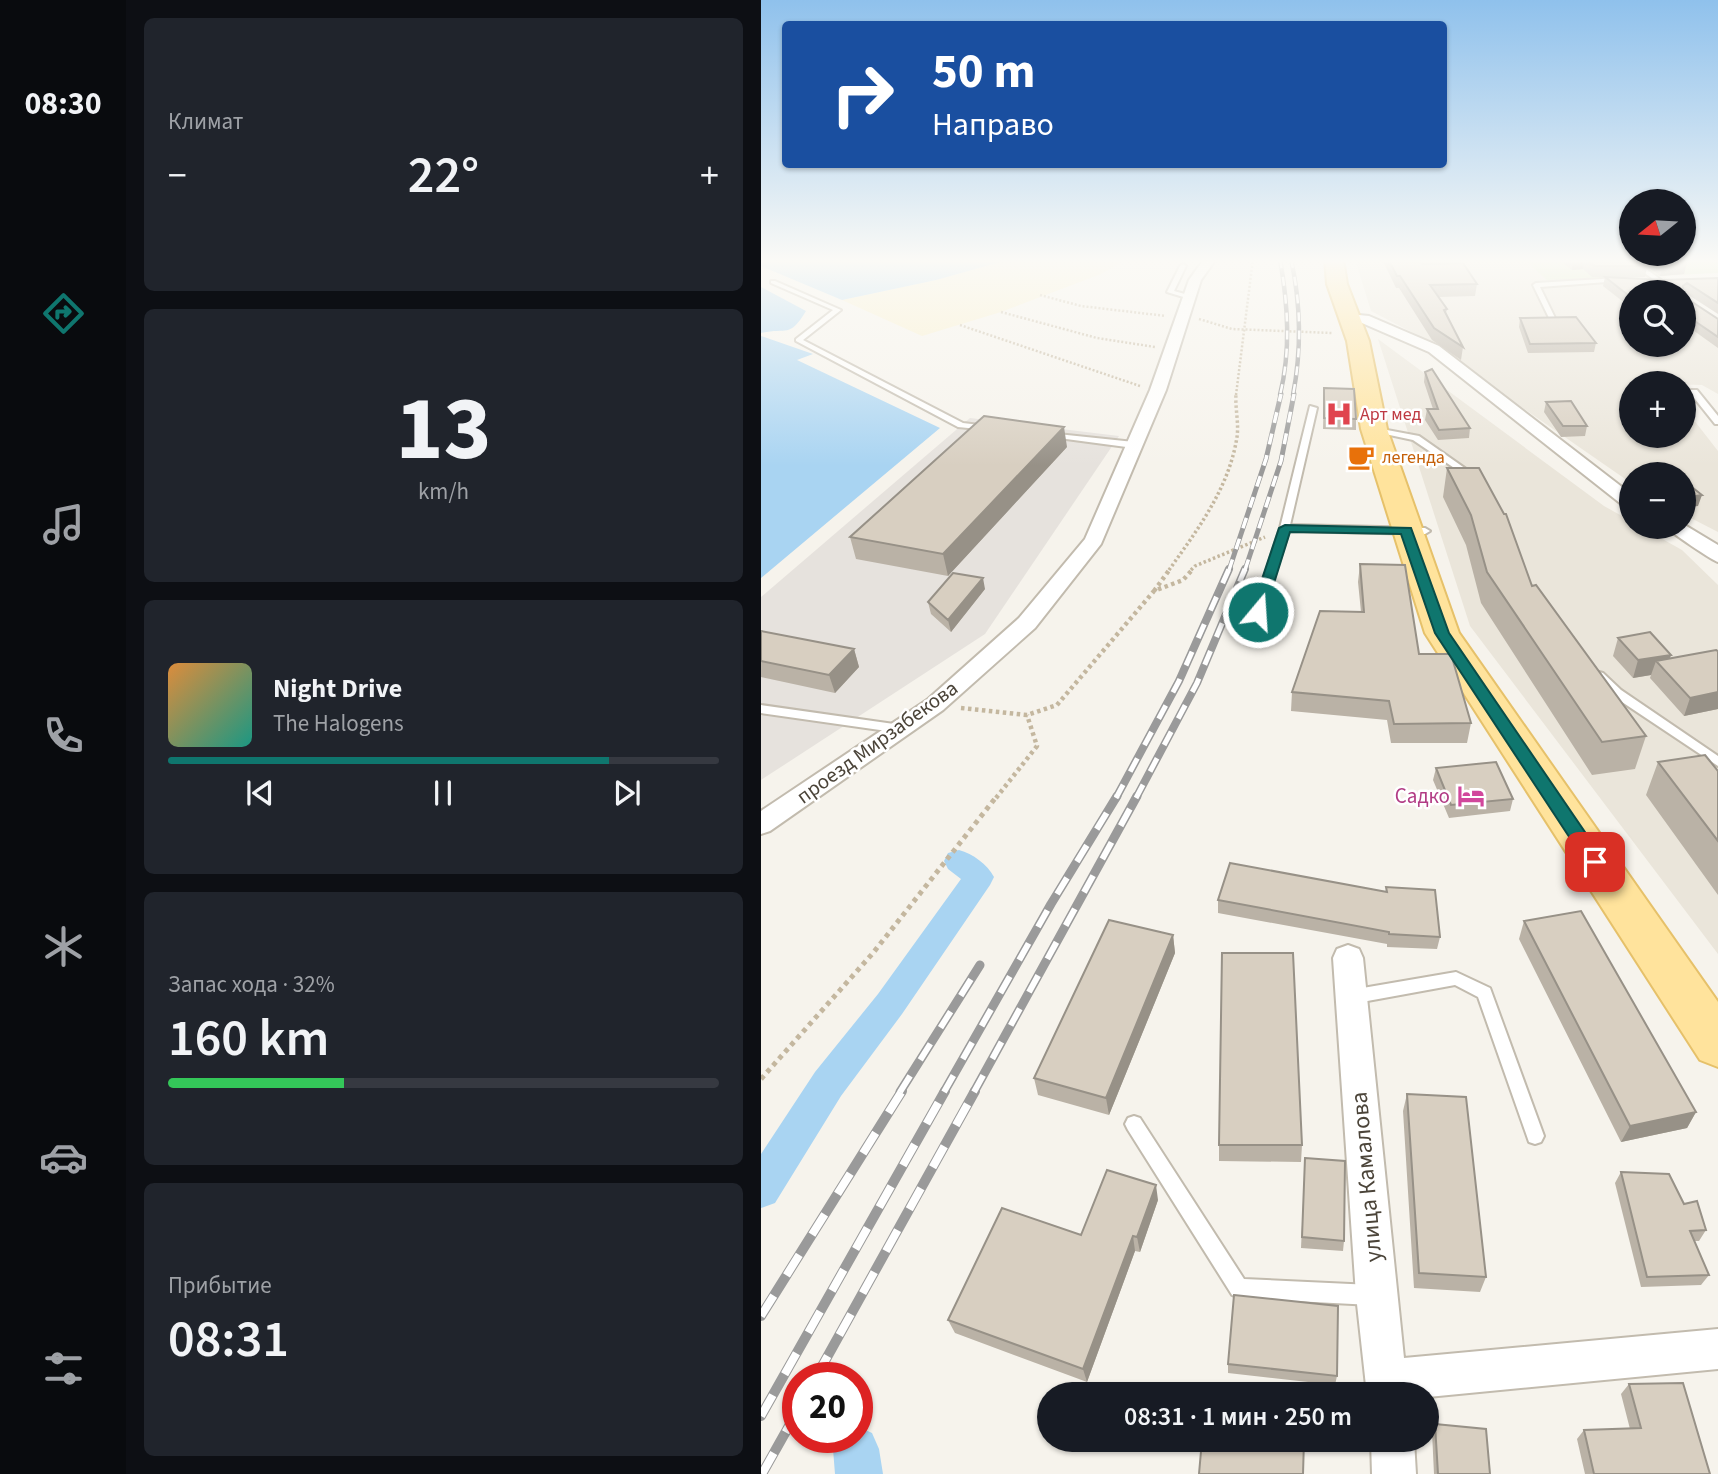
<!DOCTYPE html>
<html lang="ru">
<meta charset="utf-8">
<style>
body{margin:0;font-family:"Source Sans 3",sans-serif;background:#20242c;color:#f1f3f6;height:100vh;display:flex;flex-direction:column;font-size:26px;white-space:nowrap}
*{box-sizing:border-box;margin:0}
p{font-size:23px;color:#9ea1a6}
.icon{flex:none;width:38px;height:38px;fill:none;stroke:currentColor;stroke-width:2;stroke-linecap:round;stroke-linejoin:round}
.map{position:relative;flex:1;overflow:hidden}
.side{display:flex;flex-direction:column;gap:18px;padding:18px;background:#0d0f14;width:635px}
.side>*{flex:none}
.guide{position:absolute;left:21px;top:21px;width:665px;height:147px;border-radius:7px;box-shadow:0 2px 5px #0004;background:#1a4fa0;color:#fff;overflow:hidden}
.needle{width:46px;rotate:252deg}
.controls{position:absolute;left:858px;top:189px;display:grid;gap:14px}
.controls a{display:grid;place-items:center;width:77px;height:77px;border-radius:50%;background:#171b24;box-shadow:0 2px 5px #0004;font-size:35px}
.speed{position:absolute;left:21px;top:1362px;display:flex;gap:14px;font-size:35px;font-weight:700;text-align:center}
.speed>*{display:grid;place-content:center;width:91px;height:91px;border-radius:50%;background:#171b24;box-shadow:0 2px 5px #0004;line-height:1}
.speed .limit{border:10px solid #d22;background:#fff;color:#111}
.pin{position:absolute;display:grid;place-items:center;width:60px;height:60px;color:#fff;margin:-30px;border-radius:14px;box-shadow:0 4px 10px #0006}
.me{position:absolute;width:77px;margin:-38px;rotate:18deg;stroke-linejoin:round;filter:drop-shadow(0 0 5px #0008)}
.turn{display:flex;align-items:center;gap:24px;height:147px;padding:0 35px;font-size:32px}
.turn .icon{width:91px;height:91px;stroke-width:2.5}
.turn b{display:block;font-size:49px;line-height:60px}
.big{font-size:52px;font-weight:600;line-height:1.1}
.side .card{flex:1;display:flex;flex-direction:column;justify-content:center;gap:10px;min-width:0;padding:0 24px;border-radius:10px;background:#20242c}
.side .dial{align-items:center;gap:0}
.dial b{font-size:91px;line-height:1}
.song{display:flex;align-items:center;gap:21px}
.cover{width:84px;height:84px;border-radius:10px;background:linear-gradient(135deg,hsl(30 70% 55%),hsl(170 70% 35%))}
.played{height:7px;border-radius:4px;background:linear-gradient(90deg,#0f766e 80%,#363941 80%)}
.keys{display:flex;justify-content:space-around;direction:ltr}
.heat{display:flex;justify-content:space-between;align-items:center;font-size:38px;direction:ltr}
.charge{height:10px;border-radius:5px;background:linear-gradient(90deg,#34c759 32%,#363941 0)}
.trip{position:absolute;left:276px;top:1382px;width:402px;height:70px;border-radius:35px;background:#171b24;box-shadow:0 2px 5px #0004;font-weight:600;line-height:70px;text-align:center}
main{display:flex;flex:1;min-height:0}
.dock{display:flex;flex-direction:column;width:126px;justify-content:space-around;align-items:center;background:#090b0e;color:#9ea1a6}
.dock .icon{width:49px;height:49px}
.dock .on{color:#0f766e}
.dock b{font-size:32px;color:#f1f3f6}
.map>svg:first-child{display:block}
.residential{fill:#eae5da}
.industrial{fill:#e6e2dd}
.green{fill:#d2eab5}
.sand{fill:#f9efc9}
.water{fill:#a9d4f2}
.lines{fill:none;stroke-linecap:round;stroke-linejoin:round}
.canal{fill:#a9d4f2;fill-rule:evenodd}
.service-casing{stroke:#c2bbae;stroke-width:4}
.minor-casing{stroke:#c2bbae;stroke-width:4}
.primary-casing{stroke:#e6c16a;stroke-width:4}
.path-far3{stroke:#c4b79f;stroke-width:2.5;stroke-dasharray:2 2;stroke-linecap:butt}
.path-far2{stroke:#c4b79f;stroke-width:3.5;stroke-dasharray:2.5 2.5;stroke-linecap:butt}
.path-far1{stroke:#c4b79f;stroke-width:4.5;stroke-dasharray:3.5 3.5;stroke-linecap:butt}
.path{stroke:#c4b79f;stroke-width:5;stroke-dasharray:4.5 4.5;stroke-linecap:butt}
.service{fill:#fff;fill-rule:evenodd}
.minor{fill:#fff;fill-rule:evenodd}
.primary{fill:#ffe39c;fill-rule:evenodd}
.rail-far4-casing{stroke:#9a9a9a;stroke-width:4.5}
.rail-far3-casing{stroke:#9a9a9a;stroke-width:5}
.rail-far2-casing{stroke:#9a9a9a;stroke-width:8}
.rail-far1-casing{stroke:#9a9a9a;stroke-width:9}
.rail-casing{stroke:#9a9a9a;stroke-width:10}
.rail-far4{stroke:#fff;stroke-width:2.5;stroke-dasharray:9;stroke-linecap:butt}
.rail-far3{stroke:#fff;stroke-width:3.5;stroke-dasharray:11;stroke-linecap:butt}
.rail-far2{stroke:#fff;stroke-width:5;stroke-dasharray:15;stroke-linecap:butt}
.rail-far1{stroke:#fff;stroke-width:6;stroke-dasharray:19;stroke-linecap:butt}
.rail{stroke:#fff;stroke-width:8;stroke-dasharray:24;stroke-linecap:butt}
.wall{fill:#bab2a6}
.shaded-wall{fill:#979187}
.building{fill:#d8cfc1;stroke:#979187;stroke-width:2}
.route{fill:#0f766e;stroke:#0a4d48;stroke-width:2}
.labels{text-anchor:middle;stroke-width:5;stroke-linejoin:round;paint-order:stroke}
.far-health-label{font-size:18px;fill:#be3a42;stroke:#fff;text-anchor:start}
.far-food-label{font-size:18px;fill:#c56008;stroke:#fff;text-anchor:start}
.street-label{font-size:21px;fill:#4b4439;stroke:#fff}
.hotel-label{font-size:21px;fill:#b23c85;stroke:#fff;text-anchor:end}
.near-street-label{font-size:24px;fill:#4b4439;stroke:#fff}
</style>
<main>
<nav class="dock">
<b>08:30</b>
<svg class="icon on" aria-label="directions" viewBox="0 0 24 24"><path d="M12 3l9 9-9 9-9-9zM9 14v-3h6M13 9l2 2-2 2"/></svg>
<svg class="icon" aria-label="music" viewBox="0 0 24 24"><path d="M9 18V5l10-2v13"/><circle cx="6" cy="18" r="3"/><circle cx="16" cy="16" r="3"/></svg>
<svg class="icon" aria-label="phone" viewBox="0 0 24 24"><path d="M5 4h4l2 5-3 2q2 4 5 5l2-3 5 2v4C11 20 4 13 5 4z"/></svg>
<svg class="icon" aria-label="climate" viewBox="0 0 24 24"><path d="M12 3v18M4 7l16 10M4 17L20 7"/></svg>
<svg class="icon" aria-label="car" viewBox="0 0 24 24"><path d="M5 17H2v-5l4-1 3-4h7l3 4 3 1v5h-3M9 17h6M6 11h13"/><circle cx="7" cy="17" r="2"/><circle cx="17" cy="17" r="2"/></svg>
<svg class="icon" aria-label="filters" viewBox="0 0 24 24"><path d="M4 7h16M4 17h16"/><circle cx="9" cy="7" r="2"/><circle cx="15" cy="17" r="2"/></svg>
</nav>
<section class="side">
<div class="card"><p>Климат</p>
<div class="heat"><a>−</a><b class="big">22°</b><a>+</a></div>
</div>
<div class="card dial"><b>13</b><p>km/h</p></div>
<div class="card">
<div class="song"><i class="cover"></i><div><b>Night Drive</b><p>The Halogens</p></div></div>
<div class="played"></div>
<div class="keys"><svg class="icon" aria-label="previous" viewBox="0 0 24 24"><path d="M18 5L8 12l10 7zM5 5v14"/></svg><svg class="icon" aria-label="pause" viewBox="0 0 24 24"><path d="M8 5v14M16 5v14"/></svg><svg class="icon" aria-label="next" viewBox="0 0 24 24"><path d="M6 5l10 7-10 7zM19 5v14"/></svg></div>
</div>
<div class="card"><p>Запас хода · 32%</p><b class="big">160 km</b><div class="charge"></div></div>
<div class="card"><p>Прибытие</p><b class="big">08:31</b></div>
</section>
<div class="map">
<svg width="957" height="1474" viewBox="0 0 957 1474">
<rect width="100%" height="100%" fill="#f6f3ec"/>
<path class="residential" d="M594 259H957V272L884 278 870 292V345H922V311L957 337V394L941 385 870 383V436H922V406L957 451V532L922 514V474H870V483L658 336 610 311Z
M617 339 843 506 870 521V527H880L921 550 957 585V954L709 626Z"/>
<path class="industrial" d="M209 418 358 436 224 634 0 780V597Z"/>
<path class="green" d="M763 259H957V273L786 280Z"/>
<path class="sand" d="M250 259H367L340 274 240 312 161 336 81 300 175 280Z"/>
<path class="water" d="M0 259H250L175 280 81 300 0 266Z
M0 287 45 311C28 339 26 327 0 333Z
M0 336 52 354 36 360 179 428 0 578Z"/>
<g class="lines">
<path class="canal" d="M198 850C212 854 226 864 233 877L229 885 141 1014 80 1096 14 1203 0 1208V1154L54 1072 117 994 200 879 187 869 183 861 187 853Z
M96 1426 111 1433 118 1449 122 1474H74L72 1449 77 1437H96Z"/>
<defs>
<path id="service" d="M863 259H871L903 282 898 283Z
M422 264 425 266 413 291 431 296 432 297 429 299 406 292 419 266Z
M857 278 859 281 779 287 796 322 793 324 790 322 772 285 775 283Z
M10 281H14L80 310 42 340 202 423 227 426 231 428 227 430 197 427 35 341V339L72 310 10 283Z
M930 390H936L957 416V424H954L930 394Z
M549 406 556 408 529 525 664 528 669 531 664 534 528 531 502 612 501 614H493L492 612 519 528Z
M610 427 658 436 715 476 708 478 652 440 610 431Z
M287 433 373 442 377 445 373 448 290 437 286 435Z
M838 672 842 673 860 690 957 756V766L852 696 832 676Z
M0 705 140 725 146 729 140 733 0 713Z
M695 972 729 988 783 1136 780 1142 774 1144 768 1142 717 997 694 985 590 1004 584 1002 582 997 584 992 590 990Z
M373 1116 379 1118 483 1279 611 1285 618 1288 621 1295 618 1302 611 1305 478 1298 471 1295 367 1130 364 1124 367 1118Z"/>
<path id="minor" d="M443 259H455L440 280 405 390 340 544 274 628 182 710 9 831 0 834V811L166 700 258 618 324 539 389 390 428 280Z
M588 314 608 316 678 346 870 494V508L864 507 668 352 601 323 583 321 581 318Z
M922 524 957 545V562C952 561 908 531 905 527H922Z
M587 945 598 949 602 958 643 1358 957 1329V1369L667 1397 606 1395 595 1295 572 958 576 949Z
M610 1440H653L655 1474H611Z"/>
<path id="primary" d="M564 259H582L586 284 608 341 626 429 698 633 957 1002V1067L939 1060 664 633 600 429 586 341 566 284Z"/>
</defs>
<use href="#service" class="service-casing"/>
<use href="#minor" class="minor-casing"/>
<use href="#primary" class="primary-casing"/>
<path class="path-far3" d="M279 295 320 306 405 316
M240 312 336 338 394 347
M438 319 471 329 571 333
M199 325 379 386
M475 395 492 259"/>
<path class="path-far2" d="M408 570C437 529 468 488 476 437 478 423 474 408 475 394
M430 570 434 566 504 537"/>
<path class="path-far1" d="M393 591 409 569
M200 708 266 715 296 705 393 591 422 580 432 569
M235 798 276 746 266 715"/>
<path class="path" d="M0 1079 112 953 236 796"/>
<use href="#service" class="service"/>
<use href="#minor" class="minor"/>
<use href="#primary" class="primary"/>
<defs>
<path id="rail-far4" d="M519 259C527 305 530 350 519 395
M530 259C540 305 541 348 532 395"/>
<path id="rail-far3" d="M468 570 505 459 520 394
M484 570 520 461 533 394"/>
<path id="rail-far2" d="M355 798 418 681 468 569
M375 798 436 683 484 569"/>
<path id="rail-far1" d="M139 1092 219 965
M183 1092 290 904 356 796
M213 1092 376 796"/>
<path id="rail" d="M0 1316 141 1091
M55 1377 214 1091
M0 1416 184 1091
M1 1474 37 1410"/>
</defs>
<use href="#rail-far4" class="rail-far4-casing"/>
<use href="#rail-far3" class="rail-far3-casing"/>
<use href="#rail-far2" class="rail-far2-casing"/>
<use href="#rail-far1" class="rail-far1-casing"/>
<use href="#rail" class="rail-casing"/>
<use href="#rail-far4" class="rail-far4"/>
<use href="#rail-far3" class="rail-far3"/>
<use href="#rail-far2" class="rail-far2"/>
<use href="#rail-far1" class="rail-far1"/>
<use href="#rail" class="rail"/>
</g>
<path class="wall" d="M621 259H659L661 264 716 284 714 296 677 297 686 309 685 313 702 347 700 360 671 340 638 288H635Z
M804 259H921L926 262 923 274 899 276 886 267 884 277H831L822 269 811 270 803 264Z
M844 277 902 280 957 278V314L923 292H870V304H865L842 286Z
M922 296 957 319V348L922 323Z
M759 318 835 343 833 352 767 353 758 327Z
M664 372 709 428 708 438 677 440 664 420 666 409H672L663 382Z
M563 388 595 419V430L562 429Z
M785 402 826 426 824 436 800 437 783 412Z
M306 447 187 576 95 559 89 537Z
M686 468 771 586 885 736 874 769 831 775 720 603 705 545 682 497Z
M599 564 658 654 710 723 706 743H630L626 720 530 711 531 692 600 612 597 582Z
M224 589 190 632 170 614 167 602Z
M0 631 93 649 98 667 74 693 0 677Z
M857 638 910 655 909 658 957 651V709L923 716 889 678 890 675 872 678 852 656Z
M897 762 957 771V895L885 795Z
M675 768 752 799 749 811 688 818 672 780Z
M625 887 679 937 676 949 626 947V944L457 913V900L625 892Z
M763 921 935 1112 926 1128 860 1142 758 939Z
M412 935 414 953 348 1115 277 1095 273 1078Z
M646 1094 725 1277 719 1292 653 1288 642 1111Z
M458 1145H541L540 1162 458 1161Z
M544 1158 583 1241 582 1251 540 1248Z
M860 1172 923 1204 945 1230 938 1241H933L948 1275 940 1285 880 1287 854 1183Z
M397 1200 379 1252 374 1251 326 1382 194 1333 187 1320 320 1235Z
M467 1364 576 1376 574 1385 467 1373Z
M868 1384 949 1474H824L816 1439 823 1430 869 1429 860 1394Z
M674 1424 729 1474H673L671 1432Z"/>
<path class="shaded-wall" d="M813 259H824L822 269 811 270Z
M926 262 923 274 899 276 902 264Z
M303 427 306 447 187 576 182 554Z
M941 495 937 506 922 508V498Z
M222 578 224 589 190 632 187 620Z
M93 649 98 667 74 693 68 675Z
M910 655 904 671 895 661 890 675 872 678 877 660Z
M957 692V709L923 716 929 698Z
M412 935 414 953 348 1115 345 1098Z
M935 1112 926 1128 860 1142 869 1126Z
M395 1185 397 1200 379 1252 376 1237Z
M372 1236 374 1251 326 1382 322 1369Z"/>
<path class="building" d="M627 259H659L661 264 702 263 716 284 669 285 686 309 683 310 702 347 673 328 639 276H636Z
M825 259H878L887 266H834Z
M895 259H921L926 262 902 264Z
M844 277 902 280 957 278V303L926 283 922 286V292H870V295H867Z
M922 296 957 319V337L922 313Z
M815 317 835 343 769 344 759 318Z
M671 369 709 428 678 430 666 409H677L664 372Z
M563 388 593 389 595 419 563 418Z
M810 401 826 426H802L785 402Z
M223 416 303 427 182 554 89 537Z
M686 468H718L743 514H745L771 586 775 585 885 736 841 742 726 572 710 515Z
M910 470 916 474H880Z
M922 480 941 495 922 498Z
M599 564 644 565 658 654H690L710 723 633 724 628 701 531 692 559 611 603 612Z
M192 573 222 578 187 620 167 602Z
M0 631 93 649 68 675 0 661Z
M889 632 910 655 877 660 857 638Z
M955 650 957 651V692L929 698 895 661Z
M944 755 957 771V841L897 762Z
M735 762 752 799 690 805 675 768Z
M469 863 626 892 625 887 674 890 679 937 628 934V932L457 900Z
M820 911 935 1112 869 1126 763 921Z
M348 920 412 935 345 1098 273 1078Z
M461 953H532L541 1145H458Z
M646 1094 705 1097 725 1277 658 1273Z
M544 1158 584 1161 583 1241 541 1237Z
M346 1170 395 1185 376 1237 372 1236 322 1369 187 1320 241 1208 320 1235Z
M860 1172 908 1174 923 1204 936 1201 945 1230 929 1231 948 1275 886 1277Z
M473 1295 577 1306 576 1376 467 1364Z
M922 1383 949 1474H833L823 1430 880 1428 868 1384Z
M674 1424 725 1429 729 1474H677Z
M441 1440H543L542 1474H438Z"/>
<linearGradient id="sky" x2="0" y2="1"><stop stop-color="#8fc1ec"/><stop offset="0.56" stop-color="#fbfaf6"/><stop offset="1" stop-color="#fbfaf6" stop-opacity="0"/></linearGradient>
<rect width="957" height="466" fill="url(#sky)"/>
<path class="route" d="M524 525 650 528 688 633 841 857 843 862 841 867H828L674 633 640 534 529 532 504 612 497 616 492 615 490 612 518 528Z"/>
<defs>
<symbol id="hospital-bare" viewBox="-9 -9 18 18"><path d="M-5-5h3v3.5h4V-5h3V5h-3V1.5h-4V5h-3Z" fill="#e0444e" stroke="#fff" stroke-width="2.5" paint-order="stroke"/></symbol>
<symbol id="cafe-bare" viewBox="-9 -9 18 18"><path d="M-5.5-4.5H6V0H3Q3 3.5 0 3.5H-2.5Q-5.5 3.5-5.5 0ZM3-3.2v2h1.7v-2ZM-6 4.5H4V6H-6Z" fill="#e8710a" stroke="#fff" stroke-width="2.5" paint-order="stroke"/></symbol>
<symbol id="hotel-bare" viewBox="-9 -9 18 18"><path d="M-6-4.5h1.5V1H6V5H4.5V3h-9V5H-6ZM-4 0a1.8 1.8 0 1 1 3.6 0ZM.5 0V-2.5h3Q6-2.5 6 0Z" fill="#d1479c" stroke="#fff" stroke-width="2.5" paint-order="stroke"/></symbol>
</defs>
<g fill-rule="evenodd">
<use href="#hospital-bare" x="559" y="395" width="38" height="38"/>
<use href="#cafe-bare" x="581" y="438" width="38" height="38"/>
<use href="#hotel-bare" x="691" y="777" width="38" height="38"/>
</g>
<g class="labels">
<g class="far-health-label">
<text x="599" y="420">Арт мед</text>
</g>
<g class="far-food-label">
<text x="621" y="463">легенда</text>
</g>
<g class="street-label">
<text transform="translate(116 742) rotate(-36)" y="7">проезд Мирзабекова</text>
</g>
<g class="hotel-label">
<text x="689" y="803">Садко</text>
</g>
<g class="near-street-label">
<text transform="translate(605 1177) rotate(-95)" y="8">улица Камалова</text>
</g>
</g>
</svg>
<div class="controls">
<a><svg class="needle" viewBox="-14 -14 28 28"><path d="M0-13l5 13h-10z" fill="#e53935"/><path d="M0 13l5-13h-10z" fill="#9ea1a6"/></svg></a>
<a><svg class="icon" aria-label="search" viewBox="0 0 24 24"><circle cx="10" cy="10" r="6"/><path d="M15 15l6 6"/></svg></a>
<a>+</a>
<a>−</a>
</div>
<div class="speed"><div class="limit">20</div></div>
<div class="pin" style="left:834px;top:862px;background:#d93025"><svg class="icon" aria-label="arrive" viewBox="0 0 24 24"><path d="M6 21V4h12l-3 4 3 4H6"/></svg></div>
<svg class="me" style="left:497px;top:612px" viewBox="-20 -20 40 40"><circle r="17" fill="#0f766e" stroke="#fff" stroke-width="3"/><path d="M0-11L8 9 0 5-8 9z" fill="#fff"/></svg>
<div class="trip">08:31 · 1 мин · 250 m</div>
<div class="guide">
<div class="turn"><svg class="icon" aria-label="right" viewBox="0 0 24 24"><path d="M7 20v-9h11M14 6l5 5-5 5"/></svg><div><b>50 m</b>Направо</div></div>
</div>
</div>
</main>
